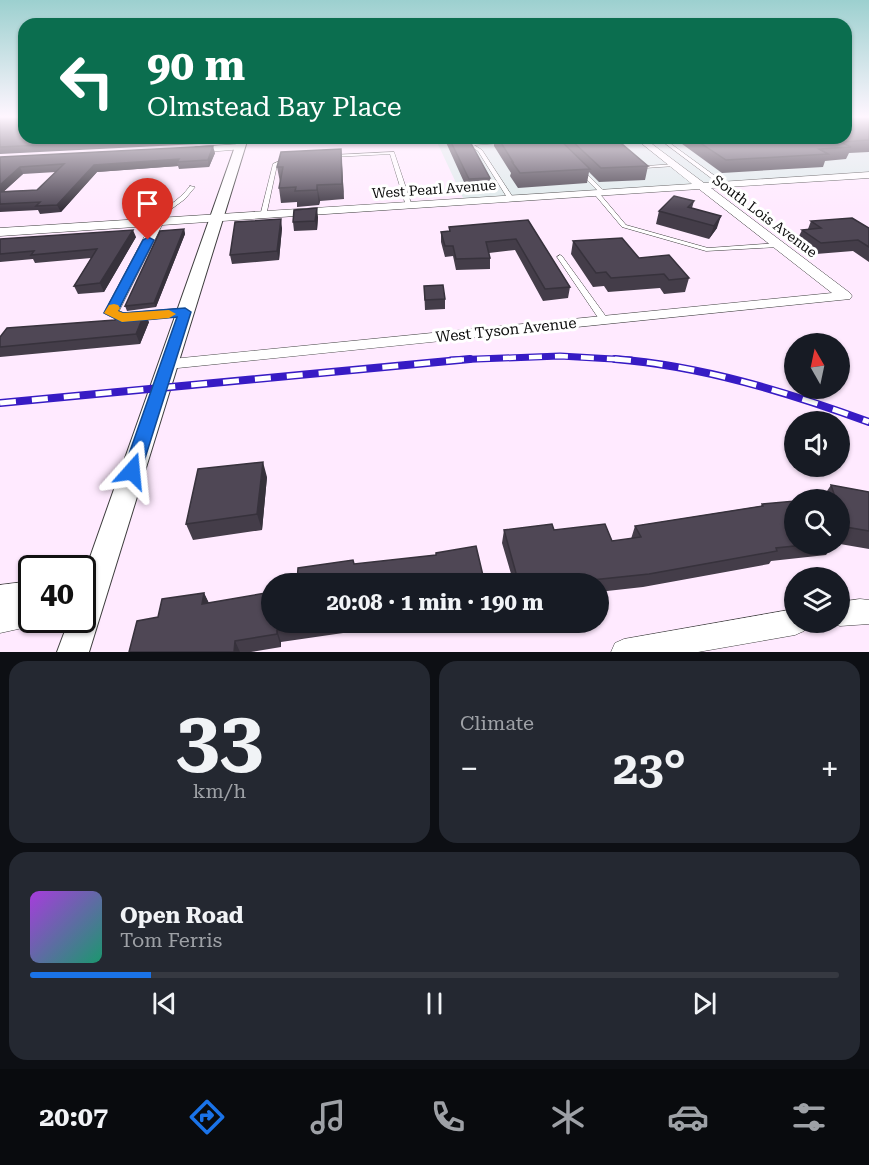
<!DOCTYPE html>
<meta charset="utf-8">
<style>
body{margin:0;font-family:"Roboto Serif",serif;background:#242831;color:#f1f3f6;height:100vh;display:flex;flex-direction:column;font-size:22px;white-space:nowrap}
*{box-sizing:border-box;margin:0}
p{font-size:20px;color:#9ea1a6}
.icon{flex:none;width:33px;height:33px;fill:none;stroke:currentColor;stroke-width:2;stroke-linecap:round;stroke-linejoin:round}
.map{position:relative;height:652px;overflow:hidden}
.side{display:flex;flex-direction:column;gap:9px;padding:9px;background:#0d0f14;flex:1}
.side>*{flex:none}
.banner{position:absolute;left:18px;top:18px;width:834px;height:126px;border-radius:18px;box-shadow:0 2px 4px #0004;background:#0b6e4f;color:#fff;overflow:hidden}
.needle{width:39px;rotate:351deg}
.controls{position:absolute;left:784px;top:333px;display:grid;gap:12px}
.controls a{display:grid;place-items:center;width:66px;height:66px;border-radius:50%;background:#171b24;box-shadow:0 2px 4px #0004;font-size:30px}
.speed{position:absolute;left:18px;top:555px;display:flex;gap:12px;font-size:30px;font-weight:700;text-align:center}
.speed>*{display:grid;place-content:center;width:78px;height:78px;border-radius:50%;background:#171b24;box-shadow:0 2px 4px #0004;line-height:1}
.speed .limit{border:3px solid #111;border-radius:9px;background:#fff;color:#111}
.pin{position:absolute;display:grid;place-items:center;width:51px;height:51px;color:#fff;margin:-62px -26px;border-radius:50% 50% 50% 0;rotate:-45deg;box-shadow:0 0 6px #0007}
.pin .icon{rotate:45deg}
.me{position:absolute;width:66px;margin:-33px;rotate:18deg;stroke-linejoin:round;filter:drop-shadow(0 0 4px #0008)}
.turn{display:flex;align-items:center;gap:21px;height:126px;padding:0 30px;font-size:27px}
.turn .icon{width:78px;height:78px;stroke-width:2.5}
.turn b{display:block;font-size:42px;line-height:51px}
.big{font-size:45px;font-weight:700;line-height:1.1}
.side .widget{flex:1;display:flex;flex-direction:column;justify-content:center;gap:9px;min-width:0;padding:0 21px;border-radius:18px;background:#242831}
.side .dial{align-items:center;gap:0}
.dial b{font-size:78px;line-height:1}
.song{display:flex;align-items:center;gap:18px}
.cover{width:72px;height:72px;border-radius:9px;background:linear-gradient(135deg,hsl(280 70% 55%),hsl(160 70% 35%))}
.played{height:6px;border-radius:3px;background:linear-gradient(90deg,#1a73e8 15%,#363941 15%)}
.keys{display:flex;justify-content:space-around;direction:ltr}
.heat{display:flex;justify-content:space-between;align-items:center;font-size:33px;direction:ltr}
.side .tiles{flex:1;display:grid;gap:9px;grid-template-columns:1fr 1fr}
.widget:last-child{grid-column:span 2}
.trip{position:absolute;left:261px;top:573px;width:348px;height:60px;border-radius:30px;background:#171b24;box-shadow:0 2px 4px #0004;font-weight:700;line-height:60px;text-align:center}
.tabs{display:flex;height:96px;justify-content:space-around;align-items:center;background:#090b0e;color:#9ea1a6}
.tabs .icon{width:42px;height:42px}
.tabs .on{color:#1a73e8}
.tabs b{font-size:27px;color:#f1f3f6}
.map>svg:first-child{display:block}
.industrial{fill:#deeaeb}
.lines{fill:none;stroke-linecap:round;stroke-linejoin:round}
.service-casing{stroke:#3e3e3e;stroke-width:1}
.minor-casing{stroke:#3e3e3e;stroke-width:1}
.tertiary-casing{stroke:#3e3e3e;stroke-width:2}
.service{fill:#fff;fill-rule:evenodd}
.minor{fill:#fff;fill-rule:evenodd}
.tertiary{fill:#fff;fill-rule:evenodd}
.rail-far1-casing{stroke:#371bc4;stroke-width:7}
.rail-casing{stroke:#371bc4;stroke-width:8}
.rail-far1{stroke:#fff;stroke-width:4.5;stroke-dasharray:13;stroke-linecap:butt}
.rail{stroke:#fff;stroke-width:5;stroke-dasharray:16;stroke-linecap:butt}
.wall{fill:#443d49;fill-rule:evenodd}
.shaded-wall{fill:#37323c}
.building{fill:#4f4755;stroke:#37323c;stroke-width:1.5}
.route{fill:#1a73e8;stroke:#114b97;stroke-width:1.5}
.slow{fill:#f59e0b}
.labels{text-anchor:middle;stroke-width:6;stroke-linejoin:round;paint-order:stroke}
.far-street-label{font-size:14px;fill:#0b0b0b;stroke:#fff}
.street-label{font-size:15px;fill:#0b0b0b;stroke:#fff}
</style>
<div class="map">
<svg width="869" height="652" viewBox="0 0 869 652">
<rect width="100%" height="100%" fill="#ffeaff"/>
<path class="industrial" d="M869 118V173L705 184 644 138H846Z
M467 138H635L694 185 464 200 436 140Z"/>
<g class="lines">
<defs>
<path id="service" d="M278 138H315L313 139H280Z
M658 138H663L715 176 724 185V187H720L711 178Z
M503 141V143H501L474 145 482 150 514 199 511 201 508 199 478 151 467 144 469 143Z
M394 152 412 206 411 207 406 206 390 154 333 157 331 156 333 155Z
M286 158 290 159 277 165 266 216 265 217H261L260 216 273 164Z
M638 162H642L646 166 675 164 677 165 675 166 645 168 638 164Z
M579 170H583L605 192V194H601L579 172Z
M190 186 195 187 185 199 151 224H147V222C161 209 179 202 190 186Z
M595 193H599L626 225 708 248 778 243 781 245 778 247 706 251 622 227 595 195Z
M560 255 562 256 607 318 608 320 607 322H601L557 257Z"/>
<path id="minor" d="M635 138H644L704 183 869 172V178L711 188 850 293 852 296 850 299 168 369 162 368 160 364 162 360 832 293 699 189 162 225 119 311 124 313 185 308 192 312 185 316 122 322 104 313 150 226 0 236V228L692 184Z
M240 144 243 145V149L195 153 191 150 195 147Z
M32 581V620H43L41 624 0 633V585Z
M860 599 869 600V624L840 626 831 623 840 622V602Z
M795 609V622H807L804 631 795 635 698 652H611L615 643 624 639Z"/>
<path id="tertiary" d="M238 138H248L89 652H57L69 620H82V580Z"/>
</defs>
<use href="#service" class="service-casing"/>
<use href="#minor" class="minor-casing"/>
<use href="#tertiary" class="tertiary-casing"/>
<use href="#service" class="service"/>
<use href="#minor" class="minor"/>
<use href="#tertiary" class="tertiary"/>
<defs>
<path id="rail-far1" d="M451 360 560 356 631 360"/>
<path id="rail" d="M615 359C702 366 787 392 869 422
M0 403 470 359"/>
</defs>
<use href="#rail-far1" class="rail-far1-casing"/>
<use href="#rail" class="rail-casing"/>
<use href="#rail-far1" class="rail-far1"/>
<use href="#rail" class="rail"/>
</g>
<path class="wall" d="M0 118 24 138H220L218 143 0 154Z
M869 118V152L849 153 846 159 825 161 823 167 722 173 678 141 679 138H846Z
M444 138H468L490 178V189L468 191Z
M488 138H615L648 166 645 180 599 182 589 172 587 183 518 188 510 176 511 173 494 146V139L489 140Z
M341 149 344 199 320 201 319 205 297 207V202L281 203 279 188 280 182 277 167Z
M215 153 209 167 179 169 178 166 97 172 61 212 40 214 38 210 0 212V157ZM56 172 37 190 4 191 23 174Z
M694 201 692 208 717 228 709 239 656 224 659 211Z
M318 217 317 230 294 231 293 222Z
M528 220 570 287 568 298 543 301 515 250 489 253 490 258V269L456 270 453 256 445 257 441 242V232H449V227Z
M811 221 869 228V262L853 251 816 254 797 240 802 230 808 229Z
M282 228 279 260 232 264 230 255Z
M184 229 185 234 156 307 127 311 125 306Z
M136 237 104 292 78 294 74 286 91 258 35 263 33 259 0 262V239Z
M573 241 639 258 689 278 685 292 664 294 660 288 608 292 604 286 593 287 571 254Z
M424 286 445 299V309L425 310Z
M149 322 140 344 0 357V337Z
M267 477 262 530 193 540 186 524Z
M831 485 869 492V549L840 544V500H821Z
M762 504 795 544H834L826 555 771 561 769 564 643 587 598 592V584H514L502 543 504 530H554L612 541 631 539 635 526 761 506Z
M204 593 209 603 272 622H419L281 642V647L251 652H129L158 617Z"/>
<path class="shaded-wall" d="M213 146 215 153 209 167 208 160Z
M341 149 342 163 344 199 342 184Z
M179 159 177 162 178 166 97 172 61 212 57 205 94 165Z
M20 167 23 174 0 195V185Z
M317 185 320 201 319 205 317 190Z
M317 208 318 217 317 230 315 221Z
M721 216 717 228 709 239 714 226Z
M281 219 282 228 279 260 277 251Z
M184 229 185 234 156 307 154 303Z
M133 230 136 237 104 292 100 283Z
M145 312 149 322 140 344 136 334Z
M263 462 267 477 262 530 257 514Z
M204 593 210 606 202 604Z
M277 630 281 642V647L277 634Z
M235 641 240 652H234Z"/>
<path class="building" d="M0 118H24V138H183L0 147Z
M846 118H869V140L840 142 851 147 819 149 828 154 726 160 693 138H846Z
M449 138H468L490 178 469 179Z
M498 138H558L590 169 520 173 512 162H513Z
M569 138H615L648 166 601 168Z
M213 146 208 160 177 162 179 159 94 165 57 205 36 206 40 202 0 204V192L37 190 64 164 20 167 0 185V157Z
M341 149 342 184 317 185V190L295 191 296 187 279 188 283 167H277L281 152Z
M674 196 694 201 688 207 721 216 714 226 659 211Z
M317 208 315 221 293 222 294 210Z
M852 218 869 228V247L858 240 821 243 802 230 821 228 811 221Z
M281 219 277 251 230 255 235 222Z
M528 220 570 287 545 289 516 239 486 242 490 258 456 259 453 246H445L441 232 450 231 449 227Z
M184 229 154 303 125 306 160 231Z
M133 230 100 283 74 286 97 249 31 255 34 251 0 254V239Z
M622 238 639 258 669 255 689 278 669 280 664 274 611 278 606 272 596 273 573 241Z
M443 285 445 299 425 300 424 286Z
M145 312 136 334 0 347V337L7 328 115 320 117 314Z
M263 462 257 514 186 524 198 469Z
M831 485 869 492V531L846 527 840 510V500H836Z
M795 501V544H814L776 548 777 551 649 574 573 582V584H519L504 530 552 524 554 530 605 524 612 541 641 537 635 526 763 506 762 504Z
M476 546 485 584H297L298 568 353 560 354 564 436 555V553Z
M272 592V622H328L277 630V634L235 641 234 652H129L137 621 158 617 162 599 204 593 202 604Z"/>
<linearGradient id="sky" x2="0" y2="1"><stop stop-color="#9cd0cf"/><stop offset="0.56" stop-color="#fff6ff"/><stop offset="1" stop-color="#fff6ff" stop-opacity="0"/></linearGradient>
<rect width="869" height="209" fill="url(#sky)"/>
<path class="route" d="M148 237 154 240 118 311 123 313 185 308 191 312 141 471 139 476 132 478 126 476 123 471 177 317 122 322 104 313 143 240Z"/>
<path class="slow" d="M114 304 118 305 120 308 118 311 123 313 169 310 176 314 169 318 122 322 104 313 109 305Z"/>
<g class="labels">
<g class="far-street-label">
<text transform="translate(434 189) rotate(-4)" y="5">West Pearl Avenue</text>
<text transform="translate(765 216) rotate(37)" y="5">South Lois Avenue</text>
</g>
<g class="street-label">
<text transform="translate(506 330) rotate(-6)" y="5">West Tyson Avenue</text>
</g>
</g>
</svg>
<div class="controls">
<a><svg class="needle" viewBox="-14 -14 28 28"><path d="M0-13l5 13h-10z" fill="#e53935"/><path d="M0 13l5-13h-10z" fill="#9ea1a6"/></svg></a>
<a><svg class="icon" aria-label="sound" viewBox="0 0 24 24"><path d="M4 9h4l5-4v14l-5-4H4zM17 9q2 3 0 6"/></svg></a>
<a><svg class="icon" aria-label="search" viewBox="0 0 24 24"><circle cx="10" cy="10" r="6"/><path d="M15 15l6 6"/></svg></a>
<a><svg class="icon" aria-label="layers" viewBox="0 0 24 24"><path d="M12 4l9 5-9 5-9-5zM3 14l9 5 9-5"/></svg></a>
</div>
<div class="speed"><div class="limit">40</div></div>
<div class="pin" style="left:148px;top:240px;background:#d93025"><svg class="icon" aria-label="arrive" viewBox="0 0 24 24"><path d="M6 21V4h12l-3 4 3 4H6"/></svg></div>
<svg class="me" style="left:132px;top:471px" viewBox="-20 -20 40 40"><path d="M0-17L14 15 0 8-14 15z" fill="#1a73e8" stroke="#fff" stroke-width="4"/></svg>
<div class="trip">20:08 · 1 min · 190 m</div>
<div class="banner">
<div class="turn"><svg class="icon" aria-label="left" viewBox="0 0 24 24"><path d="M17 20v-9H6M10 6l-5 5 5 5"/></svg><div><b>90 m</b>Olmstead Bay Place</div></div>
</div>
</div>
<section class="side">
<div class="tiles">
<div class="widget dial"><b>33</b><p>km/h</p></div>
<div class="widget"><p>Climate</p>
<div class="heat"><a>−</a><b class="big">23°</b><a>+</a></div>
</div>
<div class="widget">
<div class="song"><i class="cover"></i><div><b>Open Road</b><p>Tom Ferris</p></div></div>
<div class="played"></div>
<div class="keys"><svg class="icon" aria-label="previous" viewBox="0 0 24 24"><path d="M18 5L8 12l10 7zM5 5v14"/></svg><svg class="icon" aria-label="pause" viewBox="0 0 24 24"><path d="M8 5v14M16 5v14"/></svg><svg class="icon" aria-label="next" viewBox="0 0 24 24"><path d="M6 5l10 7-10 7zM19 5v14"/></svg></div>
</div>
</div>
</section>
<nav class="tabs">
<b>20:07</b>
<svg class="icon on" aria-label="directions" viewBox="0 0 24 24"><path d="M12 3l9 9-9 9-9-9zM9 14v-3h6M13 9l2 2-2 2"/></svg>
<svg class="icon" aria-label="music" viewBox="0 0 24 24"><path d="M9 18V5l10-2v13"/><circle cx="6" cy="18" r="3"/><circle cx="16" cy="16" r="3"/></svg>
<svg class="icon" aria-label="phone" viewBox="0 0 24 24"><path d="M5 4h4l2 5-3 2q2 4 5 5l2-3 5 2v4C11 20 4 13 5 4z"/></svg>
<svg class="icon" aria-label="climate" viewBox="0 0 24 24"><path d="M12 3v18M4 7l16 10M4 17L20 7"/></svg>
<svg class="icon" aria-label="car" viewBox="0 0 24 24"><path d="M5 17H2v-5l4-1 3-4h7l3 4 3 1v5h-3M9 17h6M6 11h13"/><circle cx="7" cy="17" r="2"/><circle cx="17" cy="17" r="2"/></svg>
<svg class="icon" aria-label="filters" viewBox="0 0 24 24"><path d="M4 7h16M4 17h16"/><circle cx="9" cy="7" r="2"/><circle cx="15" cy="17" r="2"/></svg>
</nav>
